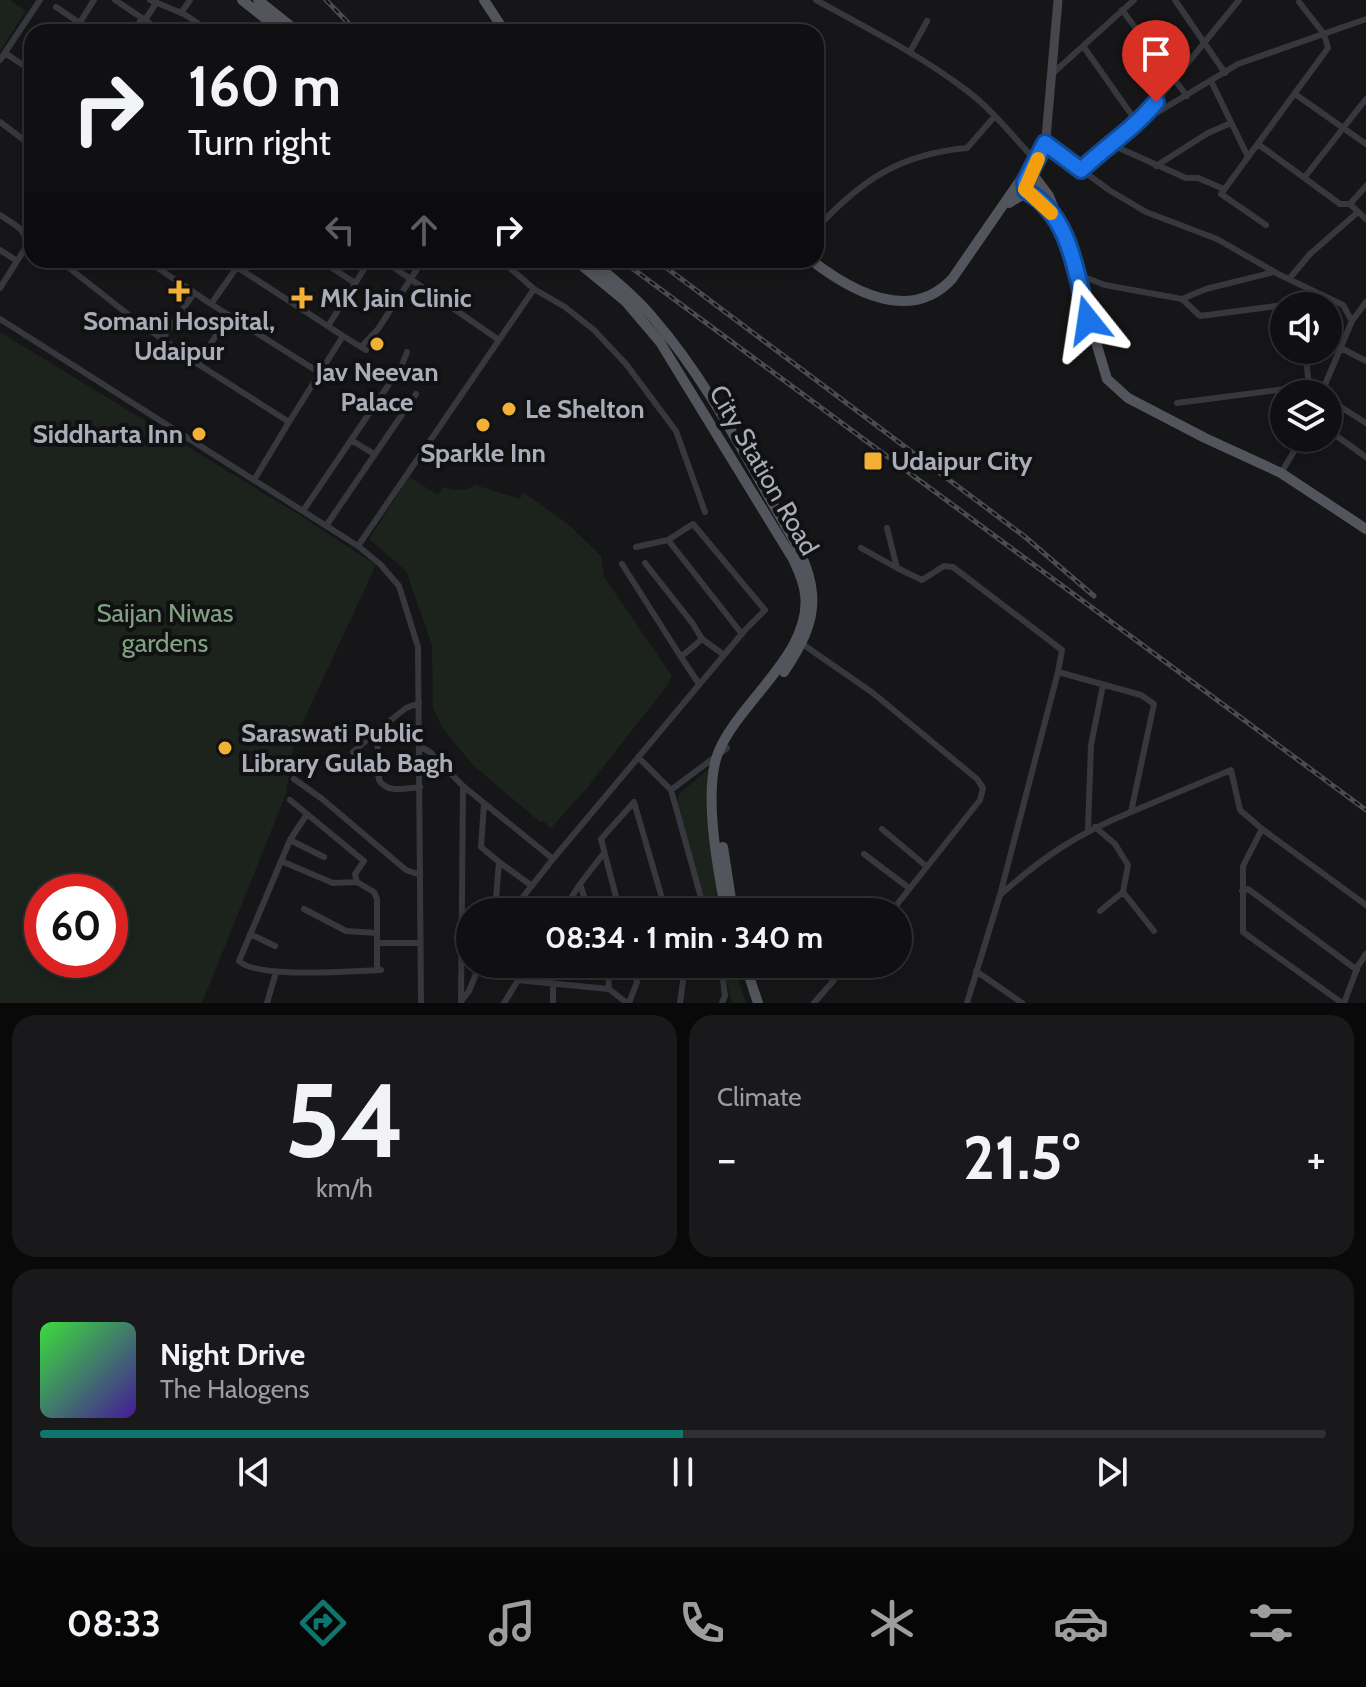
<!DOCTYPE html>
<meta charset="utf-8">
<style>
body{margin:0;font-family:Cabin,sans-serif;background:#19191b;color:#f1f3f6;height:100vh;display:flex;flex-direction:column;font-size:30px;white-space:nowrap}
*{box-sizing:border-box;margin:0}
p{font-size:26px;color:#9c9d9f}
.icon{flex:none;width:44px;height:44px;fill:none;stroke:currentColor;stroke-width:2;stroke-linecap:round;stroke-linejoin:round}
.map{position:relative;height:1003px;overflow:hidden}
.sheet{display:flex;flex-direction:column;gap:12px;padding:12px;background:#09090a;flex:1}
.sheet>*{flex:none}
.hud{position:absolute;left:24px;top:24px;width:800px;height:244px;border-radius:24px;box-shadow:0 4px 12px #0003,0 0 0 2px #303032;background:#101012;color:#f1f3f6;overflow:hidden}
.controls{position:absolute;left:1270px;top:292px;display:grid;gap:16px}
.controls a{display:grid;place-items:center;width:72px;height:72px;border-radius:50%;background:#101012;box-shadow:0 4px 12px #0003,0 0 0 2px #303032;font-size:40px}
.speed{position:absolute;left:24px;top:874px;display:flex;gap:16px;font-size:40px;font-weight:700;text-align:center}
.speed>*{display:grid;place-content:center;width:104px;height:104px;border-radius:50%;background:#101012;box-shadow:0 4px 12px #0003,0 0 0 2px #303032;line-height:1}
.speed .limit{border:12px solid #d22;background:#fff;color:#111}
.pin{position:absolute;display:grid;place-items:center;width:68px;height:68px;color:#fff;margin:-82px -34px;border-radius:50% 50% 50% 0;rotate:-45deg;box-shadow:0 0 8px #0007}
.pin .icon{rotate:45deg}
.me{position:absolute;width:88px;margin:-44px;rotate:345deg;stroke-linejoin:round;filter:drop-shadow(0 0 6px #0008)}
.turn{display:flex;align-items:center;gap:28px;height:168px;padding:0 32px;font-size:36px}
.turn .icon{width:104px;height:104px;stroke-width:2.5}
.turn b{display:block;font-size:56px;line-height:68px}
.lanes{display:flex;align-items:center;height:76px;padding:0 32px;background:#0003;justify-content:center;gap:40px;direction:ltr}
.lanes .off{opacity:.35}
.big{font-size:60px;font-weight:700;line-height:1.1}
.sheet .card{flex:1;display:flex;flex-direction:column;justify-content:center;gap:12px;min-width:0;padding:0 28px;border-radius:24px;background:#19191b}
.sheet .dial{align-items:center;gap:0}
.dial b{font-size:104px;line-height:1}
.song{display:flex;align-items:center;gap:24px}
.cover{width:96px;height:96px;border-radius:12px;background:linear-gradient(135deg,hsl(120 70% 55%),hsl(260 70% 35%))}
.played{height:8px;border-radius:4px;background:linear-gradient(90deg,#0f766e 50%,#303032 50%)}
.keys{display:flex;justify-content:space-around;direction:ltr}
.heat{display:flex;justify-content:space-between;align-items:center;font-size:44px;direction:ltr}
.sheet .tiles{flex:1;display:grid;gap:12px;grid-template-columns:1fr 1fr}
.card:last-child{grid-column:span 2}
.trip{position:absolute;left:456px;top:898px;width:456px;height:80px;border-radius:40px;background:#101012;box-shadow:0 4px 12px #0003,0 0 0 2px #303032;font-weight:700;line-height:80px;text-align:center}
.tabs{display:flex;height:128px;justify-content:space-around;align-items:center;background:#060607;color:#9c9d9f}
.tabs .icon{width:56px;height:56px}
.tabs .current{color:#0f766e}
.tabs b{font-size:36px;color:#f1f3f6}
.map>svg:first-child{display:block}
.green{fill:#1c231d;fill-rule:evenodd}
.lines{fill:none;stroke-linecap:round;stroke-linejoin:round}
.street{stroke:#37383d;stroke-width:6}
.secondary{stroke:#45474d;stroke-width:9}
.primary{stroke:#53555c;stroke-width:10}
.rail-casing{stroke:#4a4c52;stroke-width:5}
.rail{stroke:#111113;stroke-width:2;stroke-dasharray:6;stroke-linecap:butt}
.route-casing{stroke:#114b97;stroke-width:20}
.route{stroke:#1a73e8;stroke-width:14}
.slow{stroke:#f59e0b;stroke-width:14}
.poi-dot{fill:#f2b134;stroke:#111113;stroke-width:3}
.labels{text-anchor:middle;stroke-width:8;stroke-linejoin:round;paint-order:stroke}
.poi-label{font-size:26px;font-weight:bold;fill:#a8adb8;stroke:#111113;text-anchor:start}
.street-label{font-size:26px;fill:#a8adb8;stroke:#111113}
.park-label{font-size:26px;fill:#7fa381;stroke:#111113}
</style>
<div class="map">
<svg width="1366" height="1003" viewBox="0 0 1366 1003">
<rect width="100%" height="100%" fill="#161618"/>
<path class="green" d="M0 0H10L26 11 0 51Z
M0 332 301 516 376 565 294 741 286 794 202 1003H0ZM110 892V960H42V892Z
M409 477 438 495 443 487C454 490 465 492 475 485L520 499 523 492 569 525 601 556 604 577 672 676 666 687 586 789 551 828 542 820 540 822 473 765 443 729 433 708 432 645 406 571 369 539Z
M712 766C708 819 711 860 721 912H708L677 804 679 794Z
M722 964H733L746 1003H732Z"/>
<g class="lines">
<path class="street" d="M115 0 163 32
M150 0 184 14 211 32
M816 0C867 28 920 55 966 90 993 110 1013 137 1036 161
M1175 0 1225 73
M56 7 93 32
M1122 10 1187 96
M181 13 190 0
M145 20 156 3
M74 32 94 0
M133 32 142 18
M1083 46 1138 124 1239 0
M910 52 927 21
M5 53 32 71
M0 60 40 0
M1052 74 1134 0
M1211 81 1248 157
M1295 94 1366 144
M0 122 32 146
M1045 143 1109 190 1146 212 1217 239 1280 275 1343 305 1352 321
M1110 144 1186 178H1198L1224 189
M1258 144 1340 204H1350L1366 219
M1156 166 1208 133 1231 123
M1081 170 1099 152 1138 124 1238 64 1366 19
M1304 178 1366 99
M1350 204 1366 186
M0 215C13 224 28 229 26 247
M1266 225 1221 194 1328 48 1324 34 1299 2
M816 229C861 180 900 154 967 148L995 116
M0 250 17 261
M49 260H53
M59 260 134 319 198 364
M146 260 211 304
M226 260 343 336 289 422
M242 260 211 304 320 373
M320 260 355 283
M383 260 499 340
M501 260 534 289 565 307 594 330 626 364 676 431 705 512
M1076 274 1105 285 1182 299 1200 316 1300 303
M1289 279 1310 254 1358 212
M0 288 26 247 32 250
M1182 299 1206 289 1274 272
M229 315 198 364 289 422 254 480
M0 319 358 546 380 564 399 586 418 647 421 1003
M328 326 370 260
M343 336 366 350
M163 338 194 293
M361 347 378 329 423 260
M1341 348 1366 361
M1305 350 1310 394
M1321 394 1352 321 1366 302
M1328 399 1366 423
M1177 403 1309 386
M1328 430 1366 457
M351 440 374 454
M1281 473 1302 438
M303 511 402 365 407 352
M326 526 416 394
M668 540 742 634
M358 546 534 289
M861 548 897 568 887 528
M645 563 693 624 702 639 681 657 699 684
M622 564 681 657
M897 568 922 580 944 566 953 567 1062 650 1058 672 1141 695 1154 704 1131 812C1077 834 1044 856 1000 895
M702 639 724 655
M801 643 873 693 977 779 983 788 980 800 891 912
M419 703 406 708 377 731 379 780C387 794 406 788 420 787
M377 731 353 752 379 776
M419 746 430 752 463 786 461 1003
M638 757 671 790
M294 779 321 798 406 870 420 875
M463 786 553 859 745 630 765 610 693 524 668 540 636 547
M290 800 307 814
M484 804 481 847 499 862 495 912
M1131 812 1231 770 1240 810 1262 829 1366 905
M1095 827 1115 844 1128 865 1123 892 1100 911
M882 829 926 866
M1088 829 1091 745 1103 685
M1262 829 1243 866V932L1342 1003
M290 840 324 857
M864 854 909 888
M281 861 333 883 357 882 374 892 377 899V970
M499 862 532 886
M357 882 355 874 364 861 307 814 290 840 239 961C257 979 352 971 381 970
M580 884 604 853
M1242 891 1248 889 1357 970
M1123 892 1154 931
M304 909 346 931 377 933
M511 912 553 859
M562 912 580 884 589 912
M620 912 601 839 634 802 666 912
M705 912 671 790 727 748
M250 934 275 946
M377 943H420
M608 964 609 989
M680 964 683 981 680 1003
M721 964 725 996 722 1003
M976 971 1022 1003
M517 980 609 989 627 1003
M462 1000 469 991 480 964
M267 1003 276 972
M504 1003 528 964
M553 1003V983
M629 1003 637 982 633 964
M814 1003 848 964
M967 1003 1000 895 1058 672
M1344 1003 1358 966 1366 954"/>
<path class="secondary" d="M1030 174 1046 138 1058 0"/>
<path class="primary" d="M242 0 282 32
M258 0 298 32
M484 0 505 32
M1009 203 1027 192 1038 198 1056 217
M575 260 626 302 660 342 793 559C798 570 804 582 805 594 813 653 738 702 718 753 703 792 718 871 726 912
M591 260C613 279 635 296 654 319 700 372 735 437 770 499 786 528 809 559 812 593 815 622 800 648 784 672
M811 260C851 291 910 324 952 279L1019 182 1028 174 1034 176 1049 196 1063 232 1107 379 1128 398 1205 438 1281 473 1366 529
M723 847 733 912
M745 964 758 1003"/>
<defs>
<path id="rail" d="M326 0 357 32
M621 260 1366 810
M656 260 1024 536 1094 596"/>
</defs>
<use href="#rail" class="rail-casing"/>
<use href="#rail" class="rail"/>
</g>
<g class="lines">
<defs>
<path id="route" d="M1088 320C1076 275 1071 215 1026 191L1025 182 1045 143 1081 170C1106 146 1134 129 1156 102"/>
</defs>
<use href="#route" class="route-casing"/>
<use href="#route" class="route"/>
<path class="slow" d="M1038 159 1025 189 1051 213"/>
</g>
<g class="poi-dot">
<path d="M175 279h8v8h8v8h-8v8h-8v-8h-8v-8h8z"/>
<path d="M298 286h8v8h8v8h-8v8h-8v-8h-8v-8h8z"/>
<circle cx="377" cy="344" r="8"/>
<circle cx="509" cy="409" r="8"/>
<circle cx="483" cy="425" r="8"/>
<circle cx="199" cy="434" r="8"/>
<rect x="863" y="451" width="20" height="20" rx="4"/>
<circle cx="225" cy="748" r="8"/>
</g>
<g class="labels">
<g class="poi-label">
<text x="320" y="307">MK Jain Clinic</text>
<text x="179" y="330" text-anchor="middle">Somani Hospital,<tspan x="179" dy="30">Udaipur</tspan></text>
<text x="377" y="381" text-anchor="middle">Jav Neevan<tspan x="377" dy="30">Palace</tspan></text>
<text x="525" y="418">Le Shelton</text>
<text x="183" y="443" text-anchor="end">Siddharta Inn</text>
<text x="483" y="462" text-anchor="middle">Sparkle Inn</text>
<text x="891" y="470">Udaipur City</text>
<text x="241" y="742">Saraswati Public<tspan x="241" dy="30">Library Gulab Bagh</tspan></text>
</g>
<g class="street-label">
<text transform="translate(764 470) rotate(60)" y="9">City Station Road</text>
</g>
<g class="park-label">
<text x="165" y="622">Saijan Niwas<tspan x="165" dy="30">gardens</tspan></text>
</g>
</g>
</svg>
<div class="controls">
<a><svg class="icon" aria-label="sound" viewBox="0 0 24 24"><path d="M4 9h4l5-4v14l-5-4H4zM17 9q2 3 0 6"/></svg></a>
<a><svg class="icon" aria-label="layers" viewBox="0 0 24 24"><path d="M12 4l9 5-9 5-9-5zM3 14l9 5 9-5"/></svg></a>
</div>
<div class="speed"><div class="limit">60</div></div>
<div class="pin" style="left:1156px;top:102px;background:#d93025"><svg class="icon" aria-label="arrive" viewBox="0 0 24 24"><path d="M6 21V4h12l-3 4 3 4H6"/></svg></div>
<svg class="me" style="left:1088px;top:320px" viewBox="-20 -20 40 40"><path d="M0-17L14 15 0 8-14 15z" fill="#1a73e8" stroke="#fff" stroke-width="4"/></svg>
<div class="trip">08:34 · 1 min · 340 m</div>
<div class="hud">
<div class="turn"><svg class="icon" aria-label="right" viewBox="0 0 24 24"><path d="M7 20v-9h11M14 6l5 5-5 5"/></svg><div><b>160 m</b>Turn right</div></div>
<div class="lanes"><svg class="icon off" aria-label="left" viewBox="0 0 24 24"><path d="M17 20v-9H6M10 6l-5 5 5 5"/></svg><svg class="icon off" aria-label="ahead" viewBox="0 0 24 24"><path d="M12 20V5M6 11l6-6 6 6"/></svg><svg class="icon" aria-label="right" viewBox="0 0 24 24"><path d="M7 20v-9h11M14 6l5 5-5 5"/></svg></div>
</div>
</div>
<section class="sheet">
<div class="tiles">
<div class="card dial"><b>54</b><p>km/h</p></div>
<div class="card"><p>Climate</p>
<div class="heat"><a>−</a><b class="big">21.5°</b><a>+</a></div>
</div>
<div class="card">
<div class="song"><i class="cover"></i><div><b>Night Drive</b><p>The Halogens</p></div></div>
<div class="played"></div>
<div class="keys"><svg class="icon" aria-label="previous" viewBox="0 0 24 24"><path d="M18 5L8 12l10 7zM5 5v14"/></svg><svg class="icon" aria-label="pause" viewBox="0 0 24 24"><path d="M8 5v14M16 5v14"/></svg><svg class="icon" aria-label="next" viewBox="0 0 24 24"><path d="M6 5l10 7-10 7zM19 5v14"/></svg></div>
</div>
</div>
</section>
<nav class="tabs">
<b>08:33</b>
<svg class="icon current" aria-label="directions" viewBox="0 0 24 24"><path d="M12 3l9 9-9 9-9-9zM9 14v-3h6M13 9l2 2-2 2"/></svg>
<svg class="icon" aria-label="music" viewBox="0 0 24 24"><path d="M9 18V5l10-2v13"/><circle cx="6" cy="18" r="3"/><circle cx="16" cy="16" r="3"/></svg>
<svg class="icon" aria-label="phone" viewBox="0 0 24 24"><path d="M5 4h4l2 5-3 2q2 4 5 5l2-3 5 2v4C11 20 4 13 5 4z"/></svg>
<svg class="icon" aria-label="climate" viewBox="0 0 24 24"><path d="M12 3v18M4 7l16 10M4 17L20 7"/></svg>
<svg class="icon" aria-label="car" viewBox="0 0 24 24"><path d="M5 17H2v-5l4-1 3-4h7l3 4 3 1v5h-3M9 17h6M6 11h13"/><circle cx="7" cy="17" r="2"/><circle cx="17" cy="17" r="2"/></svg>
<svg class="icon" aria-label="filters" viewBox="0 0 24 24"><path d="M4 7h16M4 17h16"/><circle cx="9" cy="7" r="2"/><circle cx="15" cy="17" r="2"/></svg>
</nav>
